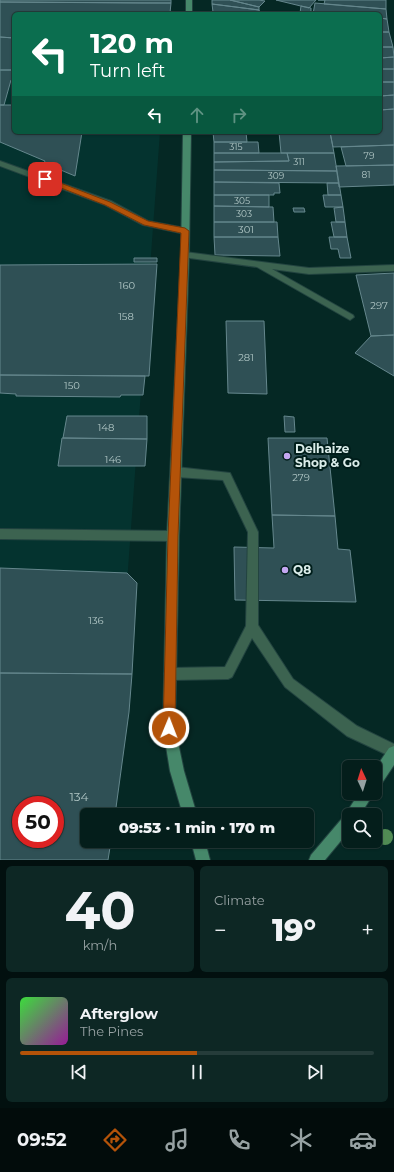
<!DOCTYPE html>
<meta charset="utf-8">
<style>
body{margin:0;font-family:Montserrat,sans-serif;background:#0d2724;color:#f1f3f6;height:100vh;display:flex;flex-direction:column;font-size:15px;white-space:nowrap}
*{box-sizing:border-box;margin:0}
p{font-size:13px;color:#97a2a3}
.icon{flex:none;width:22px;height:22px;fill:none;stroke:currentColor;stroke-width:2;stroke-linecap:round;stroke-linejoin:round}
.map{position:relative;height:860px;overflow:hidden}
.side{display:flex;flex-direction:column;gap:6px;padding:6px;background:#02100f;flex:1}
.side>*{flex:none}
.hud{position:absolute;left:12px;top:12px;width:370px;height:122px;border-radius:6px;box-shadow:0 1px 3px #0004,0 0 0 1px #253c3a;background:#0b6e4f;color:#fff;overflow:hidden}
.needle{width:26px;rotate:356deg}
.controls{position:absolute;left:342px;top:760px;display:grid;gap:8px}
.controls a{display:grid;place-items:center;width:40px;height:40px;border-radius:6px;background:#041e1b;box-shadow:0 1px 3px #0004,0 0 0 1px #253c3a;font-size:20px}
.speed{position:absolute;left:12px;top:796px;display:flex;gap:8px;font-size:20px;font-weight:700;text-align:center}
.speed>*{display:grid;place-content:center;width:52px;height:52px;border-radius:50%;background:#041e1b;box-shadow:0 1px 3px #0004,0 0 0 1px #253c3a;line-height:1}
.speed .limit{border:6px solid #d22;background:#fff;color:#111}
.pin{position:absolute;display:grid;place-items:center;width:34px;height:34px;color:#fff;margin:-17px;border-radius:8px;box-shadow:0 2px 6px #0006}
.me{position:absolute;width:44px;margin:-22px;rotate:1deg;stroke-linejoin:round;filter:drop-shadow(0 0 3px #0008)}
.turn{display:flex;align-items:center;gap:14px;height:84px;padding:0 12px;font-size:18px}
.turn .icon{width:52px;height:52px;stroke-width:2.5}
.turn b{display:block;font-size:28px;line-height:34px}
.lanes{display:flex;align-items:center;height:38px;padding:0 12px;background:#0003;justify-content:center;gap:20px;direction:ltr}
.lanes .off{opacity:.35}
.big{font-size:30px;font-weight:800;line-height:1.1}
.side .widget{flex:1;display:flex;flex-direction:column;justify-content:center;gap:6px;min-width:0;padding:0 14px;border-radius:6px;background:#0d2724}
.side .dial{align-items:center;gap:0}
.dial b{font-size:52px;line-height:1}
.song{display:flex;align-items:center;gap:12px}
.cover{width:48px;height:48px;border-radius:6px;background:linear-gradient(135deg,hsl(120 70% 55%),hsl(300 70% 35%))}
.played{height:4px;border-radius:2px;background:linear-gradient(90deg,#b45309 50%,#253c3a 50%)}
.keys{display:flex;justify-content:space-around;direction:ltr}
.heat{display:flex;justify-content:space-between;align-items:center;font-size:22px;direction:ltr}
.side .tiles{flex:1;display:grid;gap:6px;grid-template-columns:1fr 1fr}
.widget:last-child{grid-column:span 2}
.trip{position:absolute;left:80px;top:808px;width:234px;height:40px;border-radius:6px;background:#041e1b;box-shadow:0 1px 3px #0004,0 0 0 1px #253c3a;font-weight:800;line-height:40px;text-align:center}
.dock{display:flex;height:64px;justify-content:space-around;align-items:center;background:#020c0b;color:#97a2a3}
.dock .icon{width:28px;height:28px}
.dock .active{color:#b45309}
.dock b{font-size:18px;color:#f1f3f6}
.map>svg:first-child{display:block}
.built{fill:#04332f;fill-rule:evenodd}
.building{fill:#2f5055;stroke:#65878d;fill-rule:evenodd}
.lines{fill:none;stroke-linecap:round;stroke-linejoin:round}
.lane-casing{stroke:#234440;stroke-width:2}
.street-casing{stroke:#234440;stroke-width:2}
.secondary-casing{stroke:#234440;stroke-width:2}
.lane{fill:#3c6350;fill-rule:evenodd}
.street{fill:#3c6350;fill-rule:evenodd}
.secondary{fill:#46886a;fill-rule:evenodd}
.tree{fill:#518b54}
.route{fill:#b45309;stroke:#753606}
.poi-dot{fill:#c4a7f1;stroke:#001e1b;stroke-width:1.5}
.labels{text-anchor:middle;stroke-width:4;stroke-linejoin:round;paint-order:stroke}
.far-number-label{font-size:9px;fill:#b0c6c5}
.number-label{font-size:10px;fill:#b0c6c5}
.poi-label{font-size:12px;font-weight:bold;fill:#dbedea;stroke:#001e1b;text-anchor:start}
.near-number-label{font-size:12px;fill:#b0c6c5}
</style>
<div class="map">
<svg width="394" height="860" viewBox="0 0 394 860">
<rect width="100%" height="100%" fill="#052824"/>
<path class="built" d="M0 0H170L169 14H14V132H160L110 815H87V841L0 860ZM21 805H55V839H21Z"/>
<path class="building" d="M0 0H171V3L0 2Z
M212 0H230L259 7V10L212 4Z
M230 0H259L265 1 259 7Z
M276 0H316L309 8Z
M318 0H386V9L324 4 325 0Z
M0 2 138 3H171L170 13 36 12 35 14H14V38L0 37Z
M315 3 386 9 387 19 380 18V14H313Z
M212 4 259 10 260 12H213Z
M301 6 311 8V13H300Z
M213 12H253V14H213Z
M380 18 387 19 389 32H380Z
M380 32H389L393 47H380Z
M0 37 14 38V70H0Z
M380 47H393L394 57 380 58Z
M394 57V69H380V58Z
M380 69H394V82H380Z
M0 70H14V80H11L4 105H0Z
M380 82H394V95L380 96Z
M394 95V109L380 110V96Z
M0 105H14V132H82L75 176 44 163 45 161 0 142Z
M394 109V145L333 147 330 132H380V110Z
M213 132H246L247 142H214Z
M279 132H330L334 153H281Z
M214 142H258L259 153H214Z
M394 145V165L346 166 341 147Z
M214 153H287L289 161 214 162Z
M287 153H334L337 171 214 170V162L289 161Z
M394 165V185L339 187 336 166Z
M214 170 337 171 339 183 214 182Z
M214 182 279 183 280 193H274V195H214Z
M327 183H339L341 195H328Z
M214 195H269V207L214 206Z
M323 195H341L343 207H325Z
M214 206 273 207 274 222H214Z
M343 207 345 222H336L334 208Z
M293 208H304L305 212H294Z
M214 222H277L278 237H214Z
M331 222H345L347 237H334Z
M214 237H278L280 256 215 255Z
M329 237H347L351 258H340L338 249H331Z
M134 258H157V262H134Z
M157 264 149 376 0 375V265Z
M394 273V335L371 336 356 275Z
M226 321H264L267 394 228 393Z
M394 335V376L355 353 371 336Z
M0 375 145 376 143 395H121L120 397 16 396V394L0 393Z
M67 416H147V439L63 438Z
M284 416 294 417 295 432H285Z
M62 438 147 439 145 466H58Z
M268 438H327L335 516 272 515Z
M272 515 335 516 338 549 350 550 356 602 235 600 234 547 274 548Z
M0 568 127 573 137 583 132 674 0 673Z
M0 673 132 674 129 712 115 815H87V841H111L108 860H0ZM21 805H55V839H21Z"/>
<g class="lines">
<defs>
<path id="lane" d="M0 161 111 201 148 221 185 228 189 231 185 234 143 225 105 205 0 166Z
M185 252 309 268 394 265V271L309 274 272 269 353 315 354 317 350 320 257 267 182 257 181 255Z
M176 467 230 473 258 532V625L293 679 357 726 394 744V758L347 736 285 687 252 638 232 677 228 679 170 680 166 678 164 674 166 670 170 668 225 667 246 626 248 532 223 480 176 477 172 475 171 472 172 469Z"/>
<path id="street" d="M0 529 173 531 177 532 179 536 177 540 173 541 0 539Z"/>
<path id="secondary" d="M186 0H192V14H186Z
M183 132H191L189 255 179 536 175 728 184 771 197 815H183L170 771 163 728 167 536 181 255Z
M394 746V765L380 786 375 788V769L389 748Z
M359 793H374L360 815H349V831L325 860H309L311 855 345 815Z
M191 841H205L210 860H196Z"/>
</defs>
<use href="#lane" class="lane-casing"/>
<use href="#street" class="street-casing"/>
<use href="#secondary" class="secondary-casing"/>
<use href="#lane" class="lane"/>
<use href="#street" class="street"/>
<use href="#secondary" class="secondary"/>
</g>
<circle class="tree" cx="385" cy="837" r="8"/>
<path class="route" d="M45 177 110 202 148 221 185 228 189 231 178 536 175 728 173 732 169 734 165 732 163 728 168 536 181 233 144 225 105 205 43 181 42 179Z"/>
<g class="poi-dot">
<circle cx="287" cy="456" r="4"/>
<circle cx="285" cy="570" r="4"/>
</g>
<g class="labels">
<g class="far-number-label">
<text x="236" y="150">315</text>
<text x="369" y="159">79</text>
<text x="299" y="165">311</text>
<text x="366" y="178">81</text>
<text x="276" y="179">309</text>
<text x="242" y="204">305</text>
<text x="244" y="217">303</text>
</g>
<g class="number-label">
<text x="246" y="233">301</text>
<text x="127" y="289">160</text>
<text x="379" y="309">297</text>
<text x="126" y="320">158</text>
<text x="246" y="361">281</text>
<text x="72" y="389">150</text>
<text x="106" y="431">148</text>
<text x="113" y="463">146</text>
<text x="301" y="481">279</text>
<text x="96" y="624">136</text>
</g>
<g class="poi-label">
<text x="295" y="453">Delhaize<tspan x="295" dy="14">Shop &amp; Go</tspan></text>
<text x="293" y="574">Q8</text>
</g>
<g class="near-number-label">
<text x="79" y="801">134</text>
</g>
</g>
</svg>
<div class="controls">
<a><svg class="needle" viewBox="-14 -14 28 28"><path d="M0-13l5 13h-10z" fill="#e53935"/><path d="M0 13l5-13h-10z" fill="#97a2a3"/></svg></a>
<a><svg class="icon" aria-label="search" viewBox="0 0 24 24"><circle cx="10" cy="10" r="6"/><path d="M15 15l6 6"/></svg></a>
</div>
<div class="speed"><div class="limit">50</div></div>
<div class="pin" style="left:45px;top:179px;background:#d93025"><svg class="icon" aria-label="arrive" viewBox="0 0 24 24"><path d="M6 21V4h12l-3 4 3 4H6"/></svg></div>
<svg class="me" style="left:169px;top:728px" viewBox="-20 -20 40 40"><circle r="17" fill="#b45309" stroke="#fff" stroke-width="3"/><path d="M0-11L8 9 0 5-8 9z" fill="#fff"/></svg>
<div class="trip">09:53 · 1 min · 170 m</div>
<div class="hud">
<div class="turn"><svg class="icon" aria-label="left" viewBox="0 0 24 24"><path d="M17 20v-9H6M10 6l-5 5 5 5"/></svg><div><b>120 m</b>Turn left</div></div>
<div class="lanes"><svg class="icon" aria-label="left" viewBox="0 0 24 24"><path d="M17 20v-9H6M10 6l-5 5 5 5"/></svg><svg class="icon off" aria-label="ahead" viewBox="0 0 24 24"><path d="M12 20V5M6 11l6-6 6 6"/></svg><svg class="icon off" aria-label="right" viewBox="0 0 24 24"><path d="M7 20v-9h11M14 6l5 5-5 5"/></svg></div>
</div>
</div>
<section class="side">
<div class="tiles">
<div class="widget dial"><b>40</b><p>km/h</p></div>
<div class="widget"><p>Climate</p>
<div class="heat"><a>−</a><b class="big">19°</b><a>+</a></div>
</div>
<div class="widget">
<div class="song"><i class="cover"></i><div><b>Afterglow</b><p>The Pines</p></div></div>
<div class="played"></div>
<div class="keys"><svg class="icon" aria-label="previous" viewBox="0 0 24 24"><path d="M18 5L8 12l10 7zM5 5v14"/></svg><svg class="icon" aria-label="pause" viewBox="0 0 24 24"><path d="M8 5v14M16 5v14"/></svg><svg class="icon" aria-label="next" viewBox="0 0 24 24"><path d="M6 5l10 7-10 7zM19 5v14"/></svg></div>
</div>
</div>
</section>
<nav class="dock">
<b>09:52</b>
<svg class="icon active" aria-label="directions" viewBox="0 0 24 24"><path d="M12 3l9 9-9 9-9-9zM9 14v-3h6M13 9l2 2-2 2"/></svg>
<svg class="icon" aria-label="music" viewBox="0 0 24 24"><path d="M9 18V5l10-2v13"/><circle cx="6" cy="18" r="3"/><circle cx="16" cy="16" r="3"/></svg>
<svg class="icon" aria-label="phone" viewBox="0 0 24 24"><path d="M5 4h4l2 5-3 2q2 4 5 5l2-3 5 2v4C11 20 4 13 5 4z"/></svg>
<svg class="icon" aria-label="climate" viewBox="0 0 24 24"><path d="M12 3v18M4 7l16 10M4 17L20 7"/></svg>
<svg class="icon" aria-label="car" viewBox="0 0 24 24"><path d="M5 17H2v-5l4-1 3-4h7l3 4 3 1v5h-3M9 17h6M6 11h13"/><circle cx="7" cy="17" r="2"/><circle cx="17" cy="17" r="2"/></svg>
</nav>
